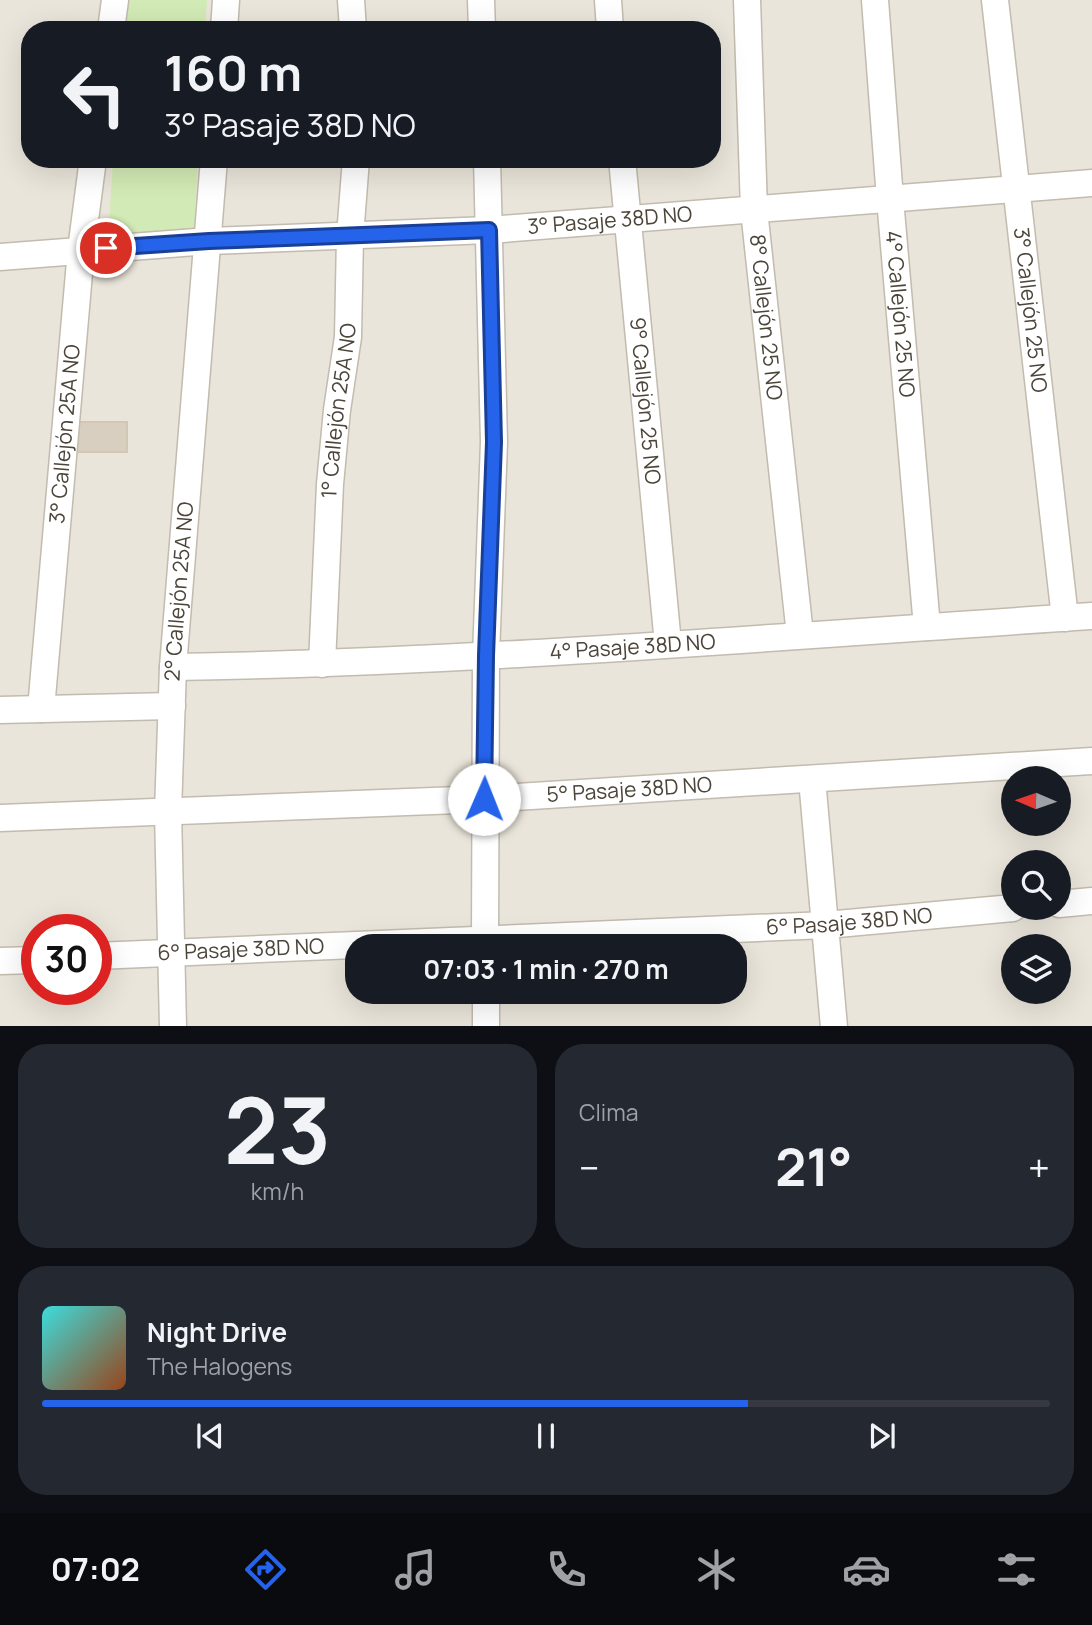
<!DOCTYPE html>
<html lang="es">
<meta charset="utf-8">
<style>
body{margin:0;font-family:Manrope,sans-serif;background:#242831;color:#f1f3f6;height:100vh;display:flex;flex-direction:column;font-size:26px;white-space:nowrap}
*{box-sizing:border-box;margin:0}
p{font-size:23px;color:#9ea1a6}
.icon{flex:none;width:38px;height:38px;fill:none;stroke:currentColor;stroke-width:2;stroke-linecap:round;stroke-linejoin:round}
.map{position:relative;height:1026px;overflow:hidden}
.sheet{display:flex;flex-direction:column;gap:18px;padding:18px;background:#0d0f14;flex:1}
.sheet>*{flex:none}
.top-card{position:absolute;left:21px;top:21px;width:700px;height:147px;border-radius:28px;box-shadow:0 7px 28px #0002;background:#171b24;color:#f1f3f6;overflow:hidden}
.needle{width:46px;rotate:272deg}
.controls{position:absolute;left:1001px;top:766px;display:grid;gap:14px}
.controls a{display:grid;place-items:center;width:70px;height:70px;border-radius:50%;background:#171b24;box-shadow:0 7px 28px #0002;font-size:35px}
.speed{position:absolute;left:21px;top:914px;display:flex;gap:14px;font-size:35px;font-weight:700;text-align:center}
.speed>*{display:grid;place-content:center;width:91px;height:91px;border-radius:50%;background:#171b24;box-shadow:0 7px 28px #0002;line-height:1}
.speed .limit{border:10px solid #d22;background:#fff;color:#111}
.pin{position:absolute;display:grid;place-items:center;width:60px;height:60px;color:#fff;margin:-30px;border:4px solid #fff;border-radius:50%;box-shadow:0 2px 7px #0007}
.me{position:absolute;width:77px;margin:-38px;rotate:1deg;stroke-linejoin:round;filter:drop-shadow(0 0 5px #0008)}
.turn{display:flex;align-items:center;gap:24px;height:147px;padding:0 28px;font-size:32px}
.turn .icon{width:91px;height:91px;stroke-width:2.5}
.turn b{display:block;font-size:49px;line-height:60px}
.big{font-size:52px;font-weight:700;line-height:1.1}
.sheet .card{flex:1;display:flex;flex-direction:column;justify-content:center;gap:10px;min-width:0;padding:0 24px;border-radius:28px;background:#242831}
.sheet .dial{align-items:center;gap:0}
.dial b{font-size:91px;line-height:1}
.song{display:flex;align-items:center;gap:21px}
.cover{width:84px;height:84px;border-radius:10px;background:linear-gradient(135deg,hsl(180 70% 55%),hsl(20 70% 35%))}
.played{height:7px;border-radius:4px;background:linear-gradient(90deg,#2563eb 70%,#363941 70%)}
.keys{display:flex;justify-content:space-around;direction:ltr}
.heat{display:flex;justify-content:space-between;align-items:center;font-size:38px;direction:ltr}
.sheet .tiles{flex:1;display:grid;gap:18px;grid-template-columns:1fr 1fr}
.card:last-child{grid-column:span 2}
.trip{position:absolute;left:345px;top:934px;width:402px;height:70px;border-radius:28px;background:#171b24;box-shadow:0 7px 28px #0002;font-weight:700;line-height:70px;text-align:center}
.dock{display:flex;height:112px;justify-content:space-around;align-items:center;background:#090b0e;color:#9ea1a6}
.dock .icon{width:49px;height:49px}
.dock .active{color:#2563eb}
.dock b{font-size:32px;color:#f1f3f6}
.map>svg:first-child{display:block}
.residential{fill:#eae5da;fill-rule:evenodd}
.green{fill:#d2eab5}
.building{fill:#d8cfc1;stroke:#d3c7b4;stroke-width:2}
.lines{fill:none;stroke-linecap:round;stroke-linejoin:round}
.minor-casing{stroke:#c2bbae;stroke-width:29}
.minor{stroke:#fff;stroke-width:26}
.route-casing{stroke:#184099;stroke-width:18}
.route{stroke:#2563eb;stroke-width:12}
.labels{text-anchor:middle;stroke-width:6;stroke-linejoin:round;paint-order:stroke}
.street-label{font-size:21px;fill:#4b4439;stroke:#fff}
</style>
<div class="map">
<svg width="1092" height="1027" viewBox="0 0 1092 1027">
<rect width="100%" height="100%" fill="#f6f3ec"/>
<path class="residential" d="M0 0H1092V1026H0V957L37 955V989H96V929H37V953L0 955ZM30 30H712V159H30ZM1013 779H1059V824H1013ZM1013 863H1059V908H1013ZM357 947H735V992H357ZM1013 947H1059V992H1013Z"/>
<path class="green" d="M125 0H207L205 30H122Z
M113 159H198L194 233 108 241Z"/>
<path class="building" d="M75 422H127V452H75Z"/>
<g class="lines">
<defs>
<g id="minor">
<path d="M351 0 353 30"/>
<path d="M481 0 482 30"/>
<path d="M608 0 610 30"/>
<path id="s1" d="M747 0 754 210 800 635"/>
<path id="s2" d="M875 0 890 199 927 627"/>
<path id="s3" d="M995 0 1065 618"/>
<path d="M111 30 115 0"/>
<path d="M224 30 226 0"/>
<path id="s4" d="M622 159 668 644"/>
<path id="s5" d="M0 257 209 241 489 230 1092 183"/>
<path id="s6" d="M322 664 330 484 337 410 348 337 350 236 356 159"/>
<path id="s7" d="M173 667C480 662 786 636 1092 616"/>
<path id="s8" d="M41 709 81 250 93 159"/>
<path d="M0 710 172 706"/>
<path d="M812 779 834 1027"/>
<path id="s9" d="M0 818 484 799 1092 761"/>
<path d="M1059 904 1092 901"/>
<path d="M485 947 486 656 494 442 487 159"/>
<path id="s10" d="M96 956 826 925 1013 908"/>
<path d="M0 961 37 960"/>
<path d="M486 992V1027"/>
<path id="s11" d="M173 1027 168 812 173 667 214 159"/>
</g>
</defs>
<use href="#minor" class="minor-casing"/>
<use href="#minor" class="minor"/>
</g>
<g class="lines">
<defs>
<path id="route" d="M106 248 209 241 489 230 494 442 486 656 484 799"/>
</defs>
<use href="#route" class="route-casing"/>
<use href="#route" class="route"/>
</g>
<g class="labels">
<g class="street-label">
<text dy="7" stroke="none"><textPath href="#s5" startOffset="611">3° Pasaje 38D NO</textPath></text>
<text dy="7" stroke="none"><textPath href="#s3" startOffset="312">3° Callejón 25 NO</textPath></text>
<text dy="7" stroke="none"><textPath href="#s2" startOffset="315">4° Callejón 25 NO</textPath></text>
<text dy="7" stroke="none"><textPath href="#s1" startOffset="318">8° Callejón 25 NO</textPath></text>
<text dy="7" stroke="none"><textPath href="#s4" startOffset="243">9° Callejón 25 NO</textPath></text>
<text dy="7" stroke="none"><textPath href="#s6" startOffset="254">1° Callejón 25A NO</textPath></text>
<text dy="7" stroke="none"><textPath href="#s8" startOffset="276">3° Callejón 25A NO</textPath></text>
<text dy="7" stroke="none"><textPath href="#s11" startOffset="436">2° Callejón 25A NO</textPath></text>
<text dy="7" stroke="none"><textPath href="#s7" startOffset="460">4° Pasaje 38D NO</textPath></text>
<text dy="7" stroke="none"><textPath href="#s9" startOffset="630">5° Pasaje 38D NO</textPath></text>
<text dy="7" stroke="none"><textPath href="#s10" startOffset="754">6° Pasaje 38D NO</textPath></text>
<text dy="7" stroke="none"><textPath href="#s10" startOffset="145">6° Pasaje 38D NO</textPath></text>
</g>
</g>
</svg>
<div class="controls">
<a><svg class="needle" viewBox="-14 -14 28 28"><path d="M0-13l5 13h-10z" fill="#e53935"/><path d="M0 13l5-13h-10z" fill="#9ea1a6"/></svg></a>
<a><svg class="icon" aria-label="search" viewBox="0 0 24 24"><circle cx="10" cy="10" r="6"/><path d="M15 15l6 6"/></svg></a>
<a><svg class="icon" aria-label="layers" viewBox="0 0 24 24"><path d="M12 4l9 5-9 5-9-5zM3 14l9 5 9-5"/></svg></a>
</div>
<div class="speed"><div class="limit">30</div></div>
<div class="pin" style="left:106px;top:248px;background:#d93025"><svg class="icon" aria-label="arrive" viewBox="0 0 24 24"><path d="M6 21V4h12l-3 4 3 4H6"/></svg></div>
<svg class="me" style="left:484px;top:799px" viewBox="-20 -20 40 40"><circle r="19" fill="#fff"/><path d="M0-13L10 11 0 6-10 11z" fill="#2563eb"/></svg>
<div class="trip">07:03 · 1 min · 270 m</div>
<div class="top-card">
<div class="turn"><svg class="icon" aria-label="left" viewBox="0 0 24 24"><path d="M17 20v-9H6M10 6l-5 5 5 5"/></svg><div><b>160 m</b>3° Pasaje 38D NO</div></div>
</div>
</div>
<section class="sheet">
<div class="tiles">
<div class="card dial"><b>23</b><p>km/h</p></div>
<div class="card"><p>Clima</p>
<div class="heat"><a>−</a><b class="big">21°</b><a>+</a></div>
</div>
<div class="card">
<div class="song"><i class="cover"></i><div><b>Night Drive</b><p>The Halogens</p></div></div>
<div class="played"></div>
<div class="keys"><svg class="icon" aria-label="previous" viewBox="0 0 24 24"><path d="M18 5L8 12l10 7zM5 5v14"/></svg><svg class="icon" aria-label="pause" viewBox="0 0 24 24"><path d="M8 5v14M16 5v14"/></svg><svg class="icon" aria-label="next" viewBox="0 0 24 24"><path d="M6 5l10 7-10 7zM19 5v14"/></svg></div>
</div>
</div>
</section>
<nav class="dock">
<b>07:02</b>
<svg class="icon active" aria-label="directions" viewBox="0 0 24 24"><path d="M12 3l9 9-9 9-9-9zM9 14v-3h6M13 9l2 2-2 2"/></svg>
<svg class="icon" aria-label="music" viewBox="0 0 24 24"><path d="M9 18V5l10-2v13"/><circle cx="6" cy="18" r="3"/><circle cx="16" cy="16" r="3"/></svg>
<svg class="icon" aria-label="phone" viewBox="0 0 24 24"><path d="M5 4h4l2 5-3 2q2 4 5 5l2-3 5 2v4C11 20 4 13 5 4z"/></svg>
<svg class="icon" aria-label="climate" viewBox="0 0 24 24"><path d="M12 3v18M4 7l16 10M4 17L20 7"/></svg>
<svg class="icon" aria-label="car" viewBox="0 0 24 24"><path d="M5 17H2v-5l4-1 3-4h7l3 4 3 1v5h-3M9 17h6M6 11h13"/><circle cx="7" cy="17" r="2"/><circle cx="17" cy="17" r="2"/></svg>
<svg class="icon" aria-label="filters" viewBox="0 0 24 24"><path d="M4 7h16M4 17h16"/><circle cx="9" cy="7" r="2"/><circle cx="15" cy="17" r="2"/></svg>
</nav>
